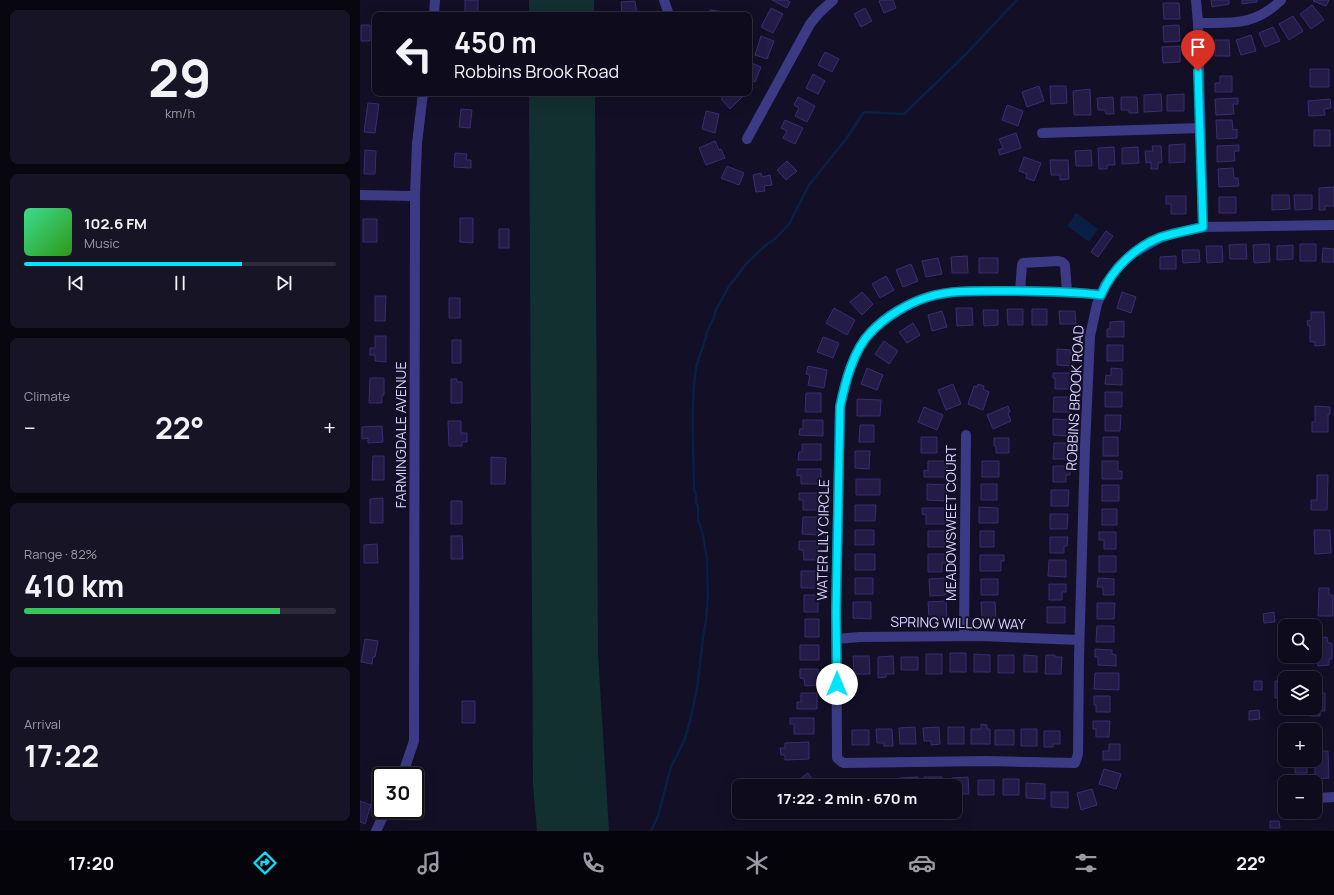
<!DOCTYPE html>
<meta charset="utf-8">
<style>
body{margin:0;font-family:Manrope,sans-serif;background:#171425;color:#f1f3f6;height:100vh;display:flex;flex-direction:column;font-size:15px;white-space:nowrap}
*{box-sizing:border-box;margin:0}
p{font-size:13px;color:#9b9ba3}
.icon{flex:none;width:22px;height:22px;fill:none;stroke:currentColor;stroke-width:2;stroke-linecap:round;stroke-linejoin:round}
.map{position:relative;flex:1;overflow:hidden}
.sheet{display:flex;flex-direction:column;gap:10px;padding:10px;background:#08060f;width:360px}
.sheet>*{flex:none}
.hud{position:absolute;left:12px;top:12px;width:380px;height:84px;border-radius:8px;box-shadow:0 4px 16px #0002,0 0 0 1px #2e2b3b;background:#0e0b1c;color:#f1f3f6;overflow:hidden}
.tools{position:absolute;left:918px;top:619px;display:grid;gap:8px}
.tools a{display:grid;place-items:center;width:44px;height:44px;border-radius:8px;background:#0e0b1c;box-shadow:0 4px 16px #0002,0 0 0 1px #2e2b3b;font-size:20px}
.speed{position:absolute;left:12px;top:767px;display:flex;gap:8px;font-size:20px;font-weight:700;text-align:center}
.speed>*{display:grid;place-content:center;width:52px;height:52px;border-radius:50%;background:#0e0b1c;box-shadow:0 4px 16px #0002,0 0 0 1px #2e2b3b;line-height:1}
.speed .limit{border:2px solid #111;border-radius:6px;background:#fff;color:#111}
.pin{position:absolute;display:grid;place-items:center;width:34px;height:34px;color:#fff;margin:-41px -17px;border-radius:50% 50% 50% 0;rotate:-45deg;box-shadow:0 0 4px #0007}
.pin .icon{rotate:45deg}
.me{position:absolute;width:44px;margin:-22px;rotate:0deg;stroke-linejoin:round;filter:drop-shadow(0 0 3px #0008)}
.turn{display:flex;align-items:center;gap:14px;height:84px;padding:0 16px;font-size:18px}
.turn .icon{width:52px;height:52px;stroke-width:2.5}
.turn b{display:block;font-size:28px;line-height:34px}
.big{font-size:30px;font-weight:700;line-height:1.1}
.sheet .card{flex:1;display:flex;flex-direction:column;justify-content:center;gap:6px;min-width:0;padding:0 14px;border-radius:8px;background:#171425}
.sheet .dial{align-items:center;gap:0}
.dial b{font-size:52px;line-height:1}
.song{display:flex;align-items:center;gap:12px}
.cover{width:48px;height:48px;border-radius:6px;background:linear-gradient(135deg,hsl(150 70% 55%),hsl(110 70% 35%))}
.played{height:4px;border-radius:2px;background:linear-gradient(90deg,#00e5ff 70%,#2e2b3b 70%)}
.keys{display:flex;justify-content:space-around;direction:ltr}
.heat{display:flex;justify-content:space-between;align-items:center;font-size:22px;direction:ltr}
.charge{height:6px;border-radius:3px;background:linear-gradient(90deg,#34c759 82%,#2e2b3b 0)}
.trip{position:absolute;left:372px;top:779px;width:230px;height:40px;border-radius:8px;background:#0e0b1c;box-shadow:0 4px 16px #0002,0 0 0 1px #2e2b3b;font-weight:700;line-height:40px;text-align:center}
.menu{display:flex;height:64px;justify-content:space-around;align-items:center;background:#06040b;color:#9b9ba3}
.menu .icon{width:28px;height:28px}
.menu .selected{color:#00e5ff}
.menu b{font-size:18px;color:#f1f3f6}
main{display:flex;flex:1;min-height:0}
.map>svg:first-child{display:block}
.green{fill:#12302f}
.water{fill:#0a1f44}
.lines{fill:none;stroke-linecap:round;stroke-linejoin:round}
.stream{stroke:#0a1f44;stroke-width:2.5}
.building{fill:#241b47;stroke:#3b2d73}
.minor{stroke:#3d3a85;stroke-width:10}
.route-casing{stroke:#0095a6;stroke-width:10}
.route{stroke:#00e5ff;stroke-width:7}
.labels{text-anchor:middle;stroke-width:4;stroke-linejoin:round;paint-order:stroke}
.street-label{font-size:14px;fill:#d9d4ff;stroke:#130f26}
</style>
<main>
<section class="sheet">
<div class="card dial"><b>29</b><p>km/h</p></div>
<div class="card">
<div class="song"><i class="cover"></i><div><b>102.6 FM</b><p>Music</p></div></div>
<div class="played"></div>
<div class="keys"><svg class="icon" aria-label="previous" viewBox="0 0 24 24"><path d="M18 5L8 12l10 7zM5 5v14"/></svg><svg class="icon" aria-label="pause" viewBox="0 0 24 24"><path d="M8 5v14M16 5v14"/></svg><svg class="icon" aria-label="next" viewBox="0 0 24 24"><path d="M6 5l10 7-10 7zM19 5v14"/></svg></div>
</div>
<div class="card"><p>Climate</p>
<div class="heat"><a>−</a><b class="big">22°</b><a>+</a></div>
</div>
<div class="card"><p>Range · 82%</p><b class="big">410 km</b><div class="charge"></div></div>
<div class="card"><p>Arrival</p><b class="big">17:22</b></div>
</section>
<div class="map">
<svg width="974" height="831" viewBox="0 0 974 831">
<rect width="100%" height="100%" fill="#130f26"/>
<path class="green" d="M169 0H234V15H169Z
M169 93H235L238 655 249 831H177L173 785Z"/>
<path class="water" d="M716 213 738 229 729 242 707 226Z"/>
<g class="lines">
<path class="stream" d="M291 831 298 816 311 767 324 741 330 721 337 689 343 637 346 621 348 595 347 560 343 535 338 519V506L336 503V494L334 490C334 456 331 420 334 386 335 379 335 371 337 364 340 354 345 343 347 332 349 325 355 320 355 312L369 286 387 263 406 245 416 238 429 224 449 185 486 139 504 112 544 114 606 54 657 0"/>
</g>
<path class="building" d="M105 0H118V15H105Z
M412 0H427L430 2 427 8Z
M521 0H533L536 8 524 13 519 1Z
M851 0H869V4L852 7Z
M882 0H897V2L882 4Z
M954 0H969L966 6 953 1Z
M275 1 277 15H262L261 2Z
M803 3H819L820 19H804Z
M952 5 964 20 951 29 940 14Z
M411 8 423 14 413 33 401 27Z
M505 8 512 21 501 27 494 14Z
M350 10 364 12 363 15H349Z
M933 16 943 31 929 40 919 24Z
M1 25H10V41H1Z
M819 25 820 41 804 42 803 26Z
M913 27 920 41 905 47 899 33Z
M891 35 896 51 881 55 876 40Z
M401 36 414 41 407 59 395 55Z
M855 40H869L870 56H855Z
M820 46V62L803 63 802 47Z
M465 52 479 59 472 72 458 65Z
M389 62 401 67 395 82 389 79Z
M950 69H969V87H950Z
M453 74 465 81 458 94 446 88Z
M860 76H872V92H855V83H860Z
M679 86 684 101 667 107 662 92Z
M690 86H706L707 103 691 104Z
M730 89 731 115H714L713 91Z
M367 93H380L383 96 370 109 361 99Z
M801 94 802 111 784 112V95Z
M824 94V111H807V95Z
M438 97 455 106 447 122 435 116 439 108 434 105Z
M753 97 754 114H746L745 110H738L737 98Z
M761 97H777L778 113H769V110H761Z
M878 98V104H873L874 114 856 115 855 99Z
M970 99 971 108 964 109 965 115 949 116 948 101Z
M8 103 19 104 15 133 4 132Z
M647 105 663 111 658 126 642 120Z
M101 109 112 110 110 128 99 127Z
M346 111 359 114 355 133 342 129Z
M425 120 443 128 435 144 423 138 427 131 421 128Z
M856 120H872L873 130 877 129V138L857 139Z
M954 130H970V146H954Z
M656 133 661 148 640 155 638 150 643 148 639 139Z
M355 141 359 150 361 149 365 158 346 165 339 148Z
M825 144V162L809 163V145Z
M879 145V151H874L875 161 857 162V146Z
M792 146H801L802 162 798 163V169H791V162L786 163 785 151H793Z
M754 147 755 165H747V169H739L738 148Z
M778 147 779 163 762 164V148Z
M5 150 16 151 15 174H4Z
M731 150 732 166H716L715 151Z
M95 153 107 154 106 160H111V168L94 167Z
M664 157 681 163 674 181 666 178 667 174 659 171Z
M690 160H708L709 179 700 180V175H691Z
M427 161 437 171 426 180 417 170Z
M367 166 384 173 379 185 361 178Z
M873 168 874 178H878L879 186 859 187 858 169Z
M401 173 402 177 410 175 412 185 404 186 405 191 396 192 393 175Z
M974 187V206H965V210H959V188Z
M912 195H929L930 209 912 210Z
M934 195H952V209L935 210Z
M806 196H826V214H811V204H806Z
M859 197H876V213H859Z
M100 218H113V243L100 242Z
M3 219H17V242H3Z
M139 229H149V248H139Z
M746 231 753 236 738 257 731 252Z
M886 244 887 259H870L869 245Z
M909 244 910 262 894 263 893 245Z
M940 244H956V261H940Z
M933 245V259L917 260V246Z
M846 246H862L863 262 847 263Z
M963 248 974 249V262H962Z
M822 250H839L840 262 823 263Z
M607 256 608 273H592L591 257Z
M816 256V269H800V257Z
M578 258 582 274 566 277 562 261Z
M619 258H638V273H619Z
M551 264 558 281 543 287 536 270Z
M526 276 534 290 520 298 512 284Z
M502 292 513 304 502 315 490 302Z
M762 292 776 297 771 313 757 308Z
M15 296H26L25 321H15Z
M89 298H100V318H89Z
M474 308 495 320 487 335 466 323Z
M596 308H612L613 325 597 326Z
M647 309H663V325H648Z
M672 309H687V325H672Z
M623 310H638V325L624 326Z
M582 311 587 327 572 331 568 315Z
M699 311H715L716 324H700Z
M951 312H964L965 345 955 346V342H950V326H948L947 321 951 320Z
M764 321V337H747V329H750V322Z
M553 323 560 335 547 343 539 332Z
M15 336H26V362L15 361V355H10V348H15Z
M463 337 479 343 473 358 457 352Z
M92 340H101V363H92Z
M524 341 538 351 529 364 515 354Z
M747 345H763V361H747Z
M697 349 711 350V357H713V366L697 365Z
M448 366 467 370 464 388 448 385 450 375 446 374Z
M507 368 523 375 517 390 501 384Z
M751 368 762 369V385L745 384 746 375 751 376Z
M693 373H712L711 389H695V378H693Z
M10 378H24V395H22V403H9Z
M91 379H97V382H102V403H91Z
M593 384 601 404 586 410 578 390Z
M618 384 624 386 623 389 629 392 623 410 608 404 614 386 617 387Z
M745 392H762V407H745Z
M446 393H461V412H445Z
M694 397H710V412H693Z
M497 399 521 400 520 416H497Z
M648 406 650 412 648 413 651 421 633 429 627 415Z
M955 406 970 407V414H968V432H952V422H955Z
M564 407 583 415 577 430 558 422Z
M745 415H761L760 431H745Z
M693 419 709 420V436L693 435Z
M443 420H463V436L439 435 440 429H443Z
M88 421H101V433H107V442H102V446H89Z
M500 425H514V442H499Z
M22 426 23 442 8 443V438L2 439V427Z
M561 437H577V453H561Z
M743 437H758V456H743Z
M634 438H649V453H636V446H634Z
M694 443H706V451H710V459H693Z
M442 444H461V460H438L439 452H442Z
M495 451H510L509 469 495 468Z
M13 456H24V480H12Z
M131 457 146 458 145 484H131Z
M568 461H587V477H564V470L568 471Z
M622 461H639V477H622Z
M742 461H758V471H762V479H742Z
M693 466H710V475H706V482H693Z
M437 469H461V484H441V475L437 476Z
M957 475H968L967 510H951V500H957Z
M496 479H520V495H496Z
M567 484 587 485 586 501 567 500Z
M621 484H637V500H621Z
M742 485H759V501H742Z
M691 490H709L708 506H691Z
M439 493H459V510H443V500H439Z
M23 498V523H10V499Z
M91 501H102V524H91Z
M495 505H516L515 521H495Z
M619 507 638 508V523H619Z
M562 508H587L586 524H566V515L562 514Z
M742 509H757V525H742Z
M690 514H708L707 529H690Z
M443 517H459V535L442 534Z
M495 530H514V545H495Z
M954 530H970L971 553 955 554Z
M568 531H585V547H568Z
M620 531H634V547H620Z
M739 532H756V549H744V540H739Z
M91 536H102L103 559H91Z
M690 537H708L707 546H704V553H690Z
M439 541H458V560H444L443 550H439Z
M17 544 18 563H4V545Z
M495 554H515V570H495Z
M568 554H586V563H582V572H568Z
M620 555H644V561H641V571H620Z
M739 556H756V572H739Z
M689 560H706V577L688 576Z
M441 571H459V588H441Z
M495 578H513V594H495Z
M586 578V595L570 596 569 579Z
M738 578 754 579V595H743V587H737Z
M621 579H638V595H621Z
M689 584H706V592H702V600H689Z
M959 588H969V595H973V616H958Z
M444 595H458V612H444Z
M586 601 587 618 569 619 568 602Z
M493 602H511V619L493 618Z
M621 602H635L636 619H622Z
M737 603H755L754 619H737Z
M687 607H705V623H687Z
M914 612 915 622 904 623 903 614Z
M445 619H459V637H445Z
M737 626H754V642H736Z
M967 637 968 643H972V659H969V665L958 666 957 638Z
M5 639 18 641 15 657H13L12 664 1 662Z
M440 645H459V660H440Z
M735 649 752 650V654L756 655V666L738 665V657H735Z
M590 653H606V672H590Z
M566 654H582V674H566Z
M614 654 630 655V672H614Z
M638 655H654V673H638Z
M664 655 677 656V672H664Z
M686 655H695V657H702L701 674H685Z
M493 656H509L510 674H494Z
M533 656 534 674H526V677L518 678V657Z
M541 657H558V670H541Z
M440 669H458L459 685 445 686 444 679 440 678Z
M735 673H759V690L734 689Z
M894 681H902V690H894Z
M915 681H922V698H915Z
M441 693H457V709H437V702H441Z
M955 693H965V711H960V716H950V708H955Z
M734 696H750V712H736V705H734Z
M102 701H115V723H102Z
M899 710 900 719 889 720V711Z
M430 718H454V734H434V724H430Z
M733 721H750L749 737H736V729H733Z
M621 724 627 725V729H630V744H611V729H621Z
M555 727 556 744H540L539 728Z
M579 727 580 744 571 745V741H564L563 728Z
M588 727H604V744H588Z
M516 729H532L533 746H524V743H517Z
M661 729H677V746H661Z
M492 730H509V745H492Z
M635 730H654V745H635Z
M684 731H700V744H693V747H684Z
M449 742V759L425 760V755H421L420 748H425V743Z
M749 744H760V760H743V751H749Z
M955 751H968L969 778 955 779Z
M935 760H947V773H935Z
M744 769 761 774 756 789 739 784Z
M448 773 457 786H436L434 783Z
M558 777V786H540V778Z
M564 777H582L583 786H564Z
M608 777 609 794H595V786H592V778Z
M532 779V786H516V780Z
M643 779H659V795H643Z
M618 780H634V795H618Z
M666 783 685 784V799L666 798Z
M732 789 737 805 721 810 717 793Z
M691 792H708V808L691 807Z
M0 801 11 805 5 824 0 822Z
M934 812H941V818H934Z
M910 821H919L920 828H910Z"/>
<g class="lines">
<path class="minor" d="M304 0 309 15
M836 0 838 23 843 227
M74 15 75 0
M838 23C872 23 895 26 921 0
M682 133 840 128
M387 139 450 24 459 13 473 0
M0 195 55 196
M660 291 662 265 663 263 698 261 702 262 705 265 707 292
M741 295C710 291 678 291 646 291 621 291 593 290 568 297 548 303 525 317 511 332 493 350 485 383 480 407L476 612 477 746V758L483 763 626 761 715 763 718 754 719 657 725 447 730 336 737 304 745 285 759 266 772 254 800 238 812 234 843 227 974 225
M604 636 606 435
M476 639 500 637 621 636 719 640
M42 776 54 741 55 196 57 143 63 93
M955 798 974 797
M16 831 26 810"/>
</g>
<g class="lines">
<defs>
<path id="route" d="M477 684 476 612 480 407C485 383 493 350 511 332 525 317 548 303 568 297 591 290 616 291 640 291 674 291 708 291 741 295 752 269 775 247 801 237 815 233 829 230 843 227L838 71"/>
</defs>
<use href="#route" class="route-casing"/>
<use href="#route" class="route"/>
</g>
<g class="labels">
<g class="street-label">
<text transform="translate(715 398) rotate(-87)" y="5">ROBBINS BROOK ROAD</text>
<text transform="translate(41 435) rotate(-90)" y="5">FARMINGDALE AVENUE</text>
<text transform="translate(591 523) rotate(-90)" y="5">MEADOWSWEET COURT</text>
<text transform="translate(463 540) rotate(-89)" y="5">WATER LILY CIRCLE</text>
<text transform="translate(598 623) rotate(1)" y="5">SPRING WILLOW WAY</text>
</g>
</g>
</svg>
<div class="tools">
<a><svg class="icon" aria-label="search" viewBox="0 0 24 24"><circle cx="10" cy="10" r="6"/><path d="M15 15l6 6"/></svg></a>
<a><svg class="icon" aria-label="layers" viewBox="0 0 24 24"><path d="M12 4l9 5-9 5-9-5zM3 14l9 5 9-5"/></svg></a>
<a>+</a>
<a>−</a>
</div>
<div class="speed"><div class="limit">30</div></div>
<div class="pin" style="left:838px;top:71px;background:#d93025"><svg class="icon" aria-label="arrive" viewBox="0 0 24 24"><path d="M6 21V4h12l-3 4 3 4H6"/></svg></div>
<svg class="me" style="left:477px;top:684px" viewBox="-20 -20 40 40"><circle r="19" fill="#fff"/><path d="M0-13L10 11 0 6-10 11z" fill="#00e5ff"/></svg>
<div class="trip">17:22 · 2 min · 670 m</div>
<div class="hud">
<div class="turn"><svg class="icon" aria-label="left" viewBox="0 0 24 24"><path d="M17 20v-9H6M10 6l-5 5 5 5"/></svg><div><b>450 m</b>Robbins Brook Road</div></div>
</div>
</div>
</main>
<nav class="menu">
<b>17:20</b>
<svg class="icon selected" aria-label="directions" viewBox="0 0 24 24"><path d="M12 3l9 9-9 9-9-9zM9 14v-3h6M13 9l2 2-2 2"/></svg>
<svg class="icon" aria-label="music" viewBox="0 0 24 24"><path d="M9 18V5l10-2v13"/><circle cx="6" cy="18" r="3"/><circle cx="16" cy="16" r="3"/></svg>
<svg class="icon" aria-label="phone" viewBox="0 0 24 24"><path d="M5 4h4l2 5-3 2q2 4 5 5l2-3 5 2v4C11 20 4 13 5 4z"/></svg>
<svg class="icon" aria-label="climate" viewBox="0 0 24 24"><path d="M12 3v18M4 7l16 10M4 17L20 7"/></svg>
<svg class="icon" aria-label="car" viewBox="0 0 24 24"><path d="M5 17H2v-5l4-1 3-4h7l3 4 3 1v5h-3M9 17h6M6 11h13"/><circle cx="7" cy="17" r="2"/><circle cx="17" cy="17" r="2"/></svg>
<svg class="icon" aria-label="filters" viewBox="0 0 24 24"><path d="M4 7h16M4 17h16"/><circle cx="9" cy="7" r="2"/><circle cx="15" cy="17" r="2"/></svg>
<b>22°</b>
</nav>
